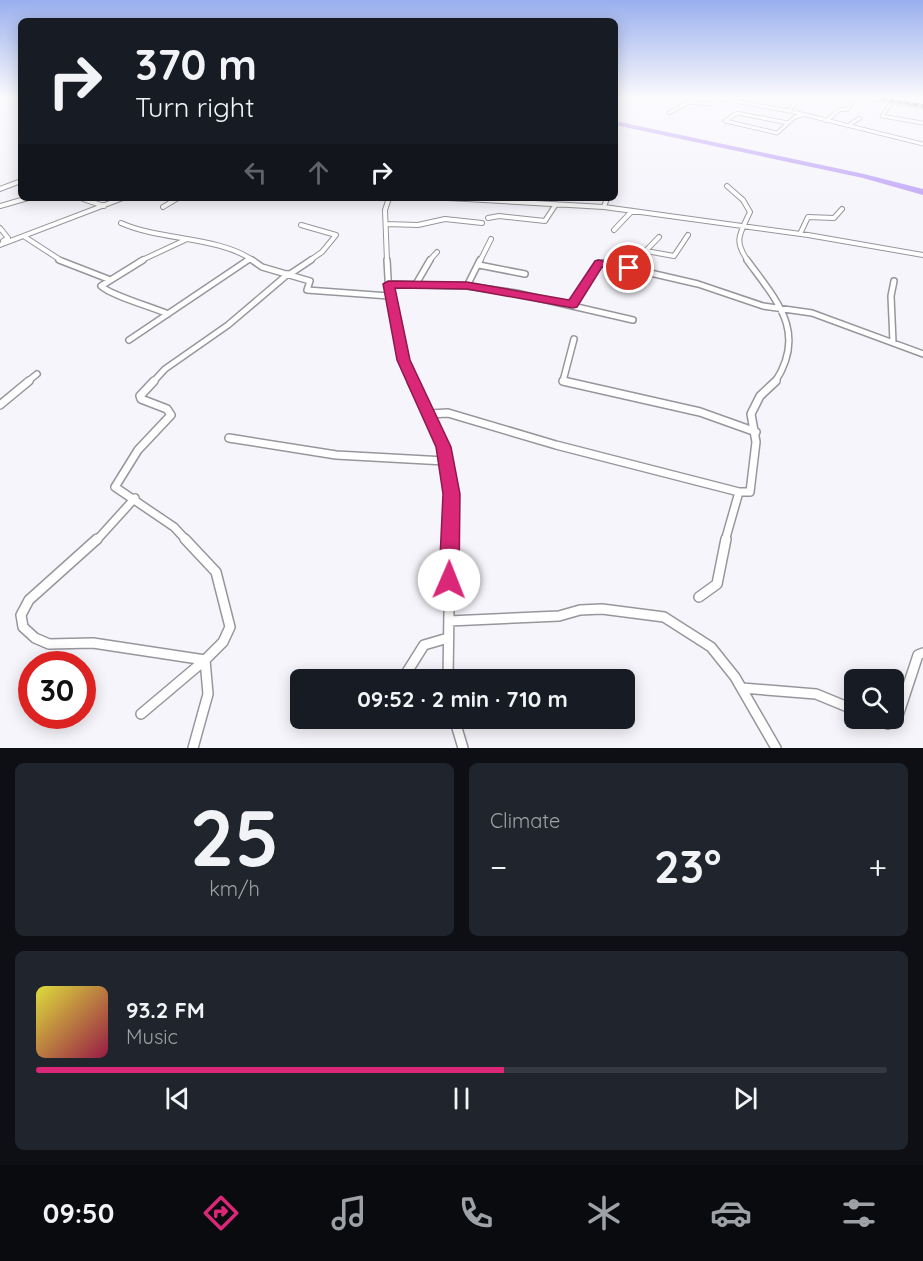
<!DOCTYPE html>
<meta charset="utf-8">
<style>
body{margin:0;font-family:Quicksand,sans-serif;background:#20242c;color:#f1f3f6;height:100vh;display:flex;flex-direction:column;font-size:22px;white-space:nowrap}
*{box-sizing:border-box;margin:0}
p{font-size:20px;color:#9ea1a6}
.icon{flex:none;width:33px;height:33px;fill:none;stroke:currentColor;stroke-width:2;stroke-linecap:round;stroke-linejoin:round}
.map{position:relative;height:748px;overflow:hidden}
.panel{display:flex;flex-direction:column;gap:15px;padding:15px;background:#0d0f14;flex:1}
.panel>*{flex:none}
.hud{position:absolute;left:18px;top:18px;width:600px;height:183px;border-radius:9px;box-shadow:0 3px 15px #0003;background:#171b24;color:#f1f3f6;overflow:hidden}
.fabs{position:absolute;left:844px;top:669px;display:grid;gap:12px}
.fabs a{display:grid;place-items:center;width:60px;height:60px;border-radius:9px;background:#171b24;box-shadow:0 3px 15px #0003;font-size:30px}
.speed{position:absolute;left:18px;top:651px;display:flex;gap:12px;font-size:30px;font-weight:700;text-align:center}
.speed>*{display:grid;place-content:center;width:78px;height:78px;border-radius:50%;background:#171b24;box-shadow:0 3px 15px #0003;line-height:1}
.speed .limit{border:9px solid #d22;background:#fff;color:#111}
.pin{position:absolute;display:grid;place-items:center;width:51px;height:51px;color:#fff;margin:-26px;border:3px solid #fff;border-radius:50%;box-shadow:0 2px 6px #0007}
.me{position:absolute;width:66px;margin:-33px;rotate:1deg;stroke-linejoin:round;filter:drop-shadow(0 0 4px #0008)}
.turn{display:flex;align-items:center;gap:21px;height:126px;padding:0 18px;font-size:27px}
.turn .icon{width:78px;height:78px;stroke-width:2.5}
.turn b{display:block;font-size:42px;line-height:51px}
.lanes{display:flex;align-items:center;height:57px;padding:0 18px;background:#0003;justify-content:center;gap:30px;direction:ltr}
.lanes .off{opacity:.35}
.big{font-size:45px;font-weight:800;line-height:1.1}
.panel .widget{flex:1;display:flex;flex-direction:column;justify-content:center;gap:9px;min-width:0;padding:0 21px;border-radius:9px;background:#20242c}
.panel .dial{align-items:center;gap:0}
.dial b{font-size:78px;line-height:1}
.song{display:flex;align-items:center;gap:18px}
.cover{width:72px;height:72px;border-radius:9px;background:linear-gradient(135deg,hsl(60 70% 55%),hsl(340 70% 35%))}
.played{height:6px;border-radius:3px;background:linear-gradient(90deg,#db2777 55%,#363941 55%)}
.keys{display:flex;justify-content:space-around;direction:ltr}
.heat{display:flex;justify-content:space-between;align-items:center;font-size:33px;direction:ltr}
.panel .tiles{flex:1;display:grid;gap:15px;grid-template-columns:1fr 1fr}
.widget:last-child{grid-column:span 2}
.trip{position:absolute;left:290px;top:669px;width:345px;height:60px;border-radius:9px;background:#171b24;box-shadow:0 3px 15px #0003;font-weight:800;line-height:60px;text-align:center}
.tab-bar{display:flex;height:96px;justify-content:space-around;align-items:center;background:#090b0e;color:#9ea1a6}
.tab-bar .icon{width:42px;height:42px}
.tab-bar .selected{color:#db2777}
.tab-bar b{font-size:27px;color:#f1f3f6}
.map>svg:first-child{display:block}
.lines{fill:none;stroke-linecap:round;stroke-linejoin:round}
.river{fill:#c2a8f7;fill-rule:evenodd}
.street-far4-casing{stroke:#98969c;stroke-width:4.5}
.street-far3-casing{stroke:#98969c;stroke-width:6}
.street-far2-casing{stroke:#98969c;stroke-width:8}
.street-far1-casing{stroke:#98969c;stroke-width:10}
.street-casing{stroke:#98969c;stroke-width:12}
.street-far4{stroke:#fff;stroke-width:3}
.street-far3{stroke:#fff;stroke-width:4}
.street-far2{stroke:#fff;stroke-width:5}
.street-far1{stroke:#fff;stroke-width:7}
.street{stroke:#fff;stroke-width:9}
.rail-casing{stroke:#403f42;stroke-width:3}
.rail{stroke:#fff;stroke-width:1.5;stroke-dasharray:4;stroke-linecap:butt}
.route{fill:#db2777;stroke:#8e194d;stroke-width:1.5}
</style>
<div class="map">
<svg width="923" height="748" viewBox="0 0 923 748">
<rect width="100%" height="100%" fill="#f6f5fb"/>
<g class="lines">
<path class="river" d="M615 121 864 174 923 189V195L863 178 615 125Z"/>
<defs>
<path id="street-far4" d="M718 98 794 112 923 144
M868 98 923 107
M688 102 709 104 720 98
M892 102 882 116 923 123
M788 111 801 98
M669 113 696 98
M826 121 839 110 848 109 855 98
M788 123 737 113 725 121 777 133 795 117 803 115
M847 126 860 118"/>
<path id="street-far3" d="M727 186 743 200 750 212C740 234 733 240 748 261
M0 189 21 181
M448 198 604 207 808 235 923 255
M83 199 104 206
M0 206 28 198
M163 207 178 198
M604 207 607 198
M488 218 499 216 545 221 556 204
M121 223C161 241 219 236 254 261
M386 224 418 225 445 219 482 223
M301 225 336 235 322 252 309 261
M0 228 8 238 3 241
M614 230 632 211
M800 234 808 217 834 218 842 209
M25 237 62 261
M0 245 123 198
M646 251 674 256 688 235
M140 261 185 240
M246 261 249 259
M387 261 385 210 389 198
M429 261 437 252
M480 261 491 239
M636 261 659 237"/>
<path id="street-far2" d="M59 260 108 279
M143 260 101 286C110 295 152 307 168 314
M252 260 262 267 310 281 307 290 389 296
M387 260 389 296 411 382
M747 260C776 300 808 332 775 382
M479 265 525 274
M629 268 637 260
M290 274 311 260
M389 284 467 286 516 293 633 320
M416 284 430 260
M467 286 480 260
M573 304 599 263H607L698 284 763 306 812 313 923 354
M129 340 248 260
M893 342 891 296 894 281
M27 382 37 374
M153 382 165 369 228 325 288 274
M568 382 563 381 574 339"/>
<path id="street-far1" d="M154 381 140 396 141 399 167 409 171 415 138 450 115 487 174 527 187 541
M411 381 443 447 451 494 450 541
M563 381 700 412 756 432
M0 405 29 381
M429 414 448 413 556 445 739 492H750L756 442 751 414 760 396 776 381
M229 438 336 455 445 461
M96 541 135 498
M725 541 739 492"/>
<path id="street" d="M97 539 29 600 21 615 23 627 35 638 49 644 93 643 205 660 208 694 193 748
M699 597 717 584 726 539
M449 621 559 616 580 610 602 609 664 617 711 647 735 677 776 748
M402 680 424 645 448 638
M448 680 450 539
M742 688 816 694 855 710
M141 714 205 660 223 642 230 627 216 572 185 539
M454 718 463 748
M875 718 888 724 896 722 918 655 923 653"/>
</defs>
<use href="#street-far4" class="street-far4-casing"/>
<use href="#street-far3" class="street-far3-casing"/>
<use href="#street-far2" class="street-far2-casing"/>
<use href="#street-far1" class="street-far1-casing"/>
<use href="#street" class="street-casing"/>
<use href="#street-far4" class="street-far4"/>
<use href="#street-far3" class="street-far3"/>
<use href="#street-far2" class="street-far2"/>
<use href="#street-far1" class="street-far1"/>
<use href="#street" class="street"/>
<defs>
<path id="rail" d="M878 98 923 106"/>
</defs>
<use href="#rail" class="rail-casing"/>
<use href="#rail" class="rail"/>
</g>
<linearGradient id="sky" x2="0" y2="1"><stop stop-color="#99afee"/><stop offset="0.48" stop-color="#fbfafd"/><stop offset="1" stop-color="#fbfafd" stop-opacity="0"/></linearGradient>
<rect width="923" height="203" fill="url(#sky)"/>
<path class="route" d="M598 260 634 268 629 271 602 267 577 307 573 308 467 289 395 288 410 360 451 447 460 494 459 580 456 586 449 588 442 586 439 580 443 494 436 447 397 360 383 284 388 281 467 282 569 300 595 261Z"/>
</svg>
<div class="fabs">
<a><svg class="icon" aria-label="search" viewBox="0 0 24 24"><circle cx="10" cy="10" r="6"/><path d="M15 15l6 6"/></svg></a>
</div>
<div class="speed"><div class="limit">30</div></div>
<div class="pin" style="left:629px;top:268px;background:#d93025"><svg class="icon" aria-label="arrive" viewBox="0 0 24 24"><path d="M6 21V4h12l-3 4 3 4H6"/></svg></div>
<svg class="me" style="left:449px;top:580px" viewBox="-20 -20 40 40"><circle r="19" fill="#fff"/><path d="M0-13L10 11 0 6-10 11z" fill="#db2777"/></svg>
<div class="trip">09:52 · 2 min · 710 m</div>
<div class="hud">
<div class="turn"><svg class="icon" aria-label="right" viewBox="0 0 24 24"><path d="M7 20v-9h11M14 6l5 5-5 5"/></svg><div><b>370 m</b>Turn right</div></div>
<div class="lanes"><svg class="icon off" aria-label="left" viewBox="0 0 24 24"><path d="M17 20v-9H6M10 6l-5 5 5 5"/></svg><svg class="icon off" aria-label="ahead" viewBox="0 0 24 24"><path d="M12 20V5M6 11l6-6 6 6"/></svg><svg class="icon" aria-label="right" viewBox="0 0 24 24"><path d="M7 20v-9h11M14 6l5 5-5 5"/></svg></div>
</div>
</div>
<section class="panel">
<div class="tiles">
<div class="widget dial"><b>25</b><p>km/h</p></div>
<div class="widget"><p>Climate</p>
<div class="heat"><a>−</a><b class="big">23°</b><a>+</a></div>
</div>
<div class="widget">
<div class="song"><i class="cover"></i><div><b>93.2 FM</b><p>Music</p></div></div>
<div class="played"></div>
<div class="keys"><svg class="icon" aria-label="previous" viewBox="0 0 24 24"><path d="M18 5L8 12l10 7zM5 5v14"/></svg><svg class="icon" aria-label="pause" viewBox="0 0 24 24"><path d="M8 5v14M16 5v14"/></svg><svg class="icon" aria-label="next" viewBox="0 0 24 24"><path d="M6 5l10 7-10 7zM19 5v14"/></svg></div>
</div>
</div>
</section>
<nav class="tab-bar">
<b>09:50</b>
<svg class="icon selected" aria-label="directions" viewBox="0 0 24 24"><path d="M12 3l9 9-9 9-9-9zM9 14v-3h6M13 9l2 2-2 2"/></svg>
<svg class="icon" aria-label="music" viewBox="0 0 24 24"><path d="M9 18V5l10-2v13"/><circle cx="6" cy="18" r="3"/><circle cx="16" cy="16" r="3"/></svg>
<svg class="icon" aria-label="phone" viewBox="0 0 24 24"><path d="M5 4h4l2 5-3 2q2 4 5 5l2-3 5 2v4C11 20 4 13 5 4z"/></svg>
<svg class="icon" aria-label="climate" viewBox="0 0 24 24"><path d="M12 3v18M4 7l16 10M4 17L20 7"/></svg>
<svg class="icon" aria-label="car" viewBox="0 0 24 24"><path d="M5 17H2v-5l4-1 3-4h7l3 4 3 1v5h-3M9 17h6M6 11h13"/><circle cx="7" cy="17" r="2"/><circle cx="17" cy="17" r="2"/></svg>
<svg class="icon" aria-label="filters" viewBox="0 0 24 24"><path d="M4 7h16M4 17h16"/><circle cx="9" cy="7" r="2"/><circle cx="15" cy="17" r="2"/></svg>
</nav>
